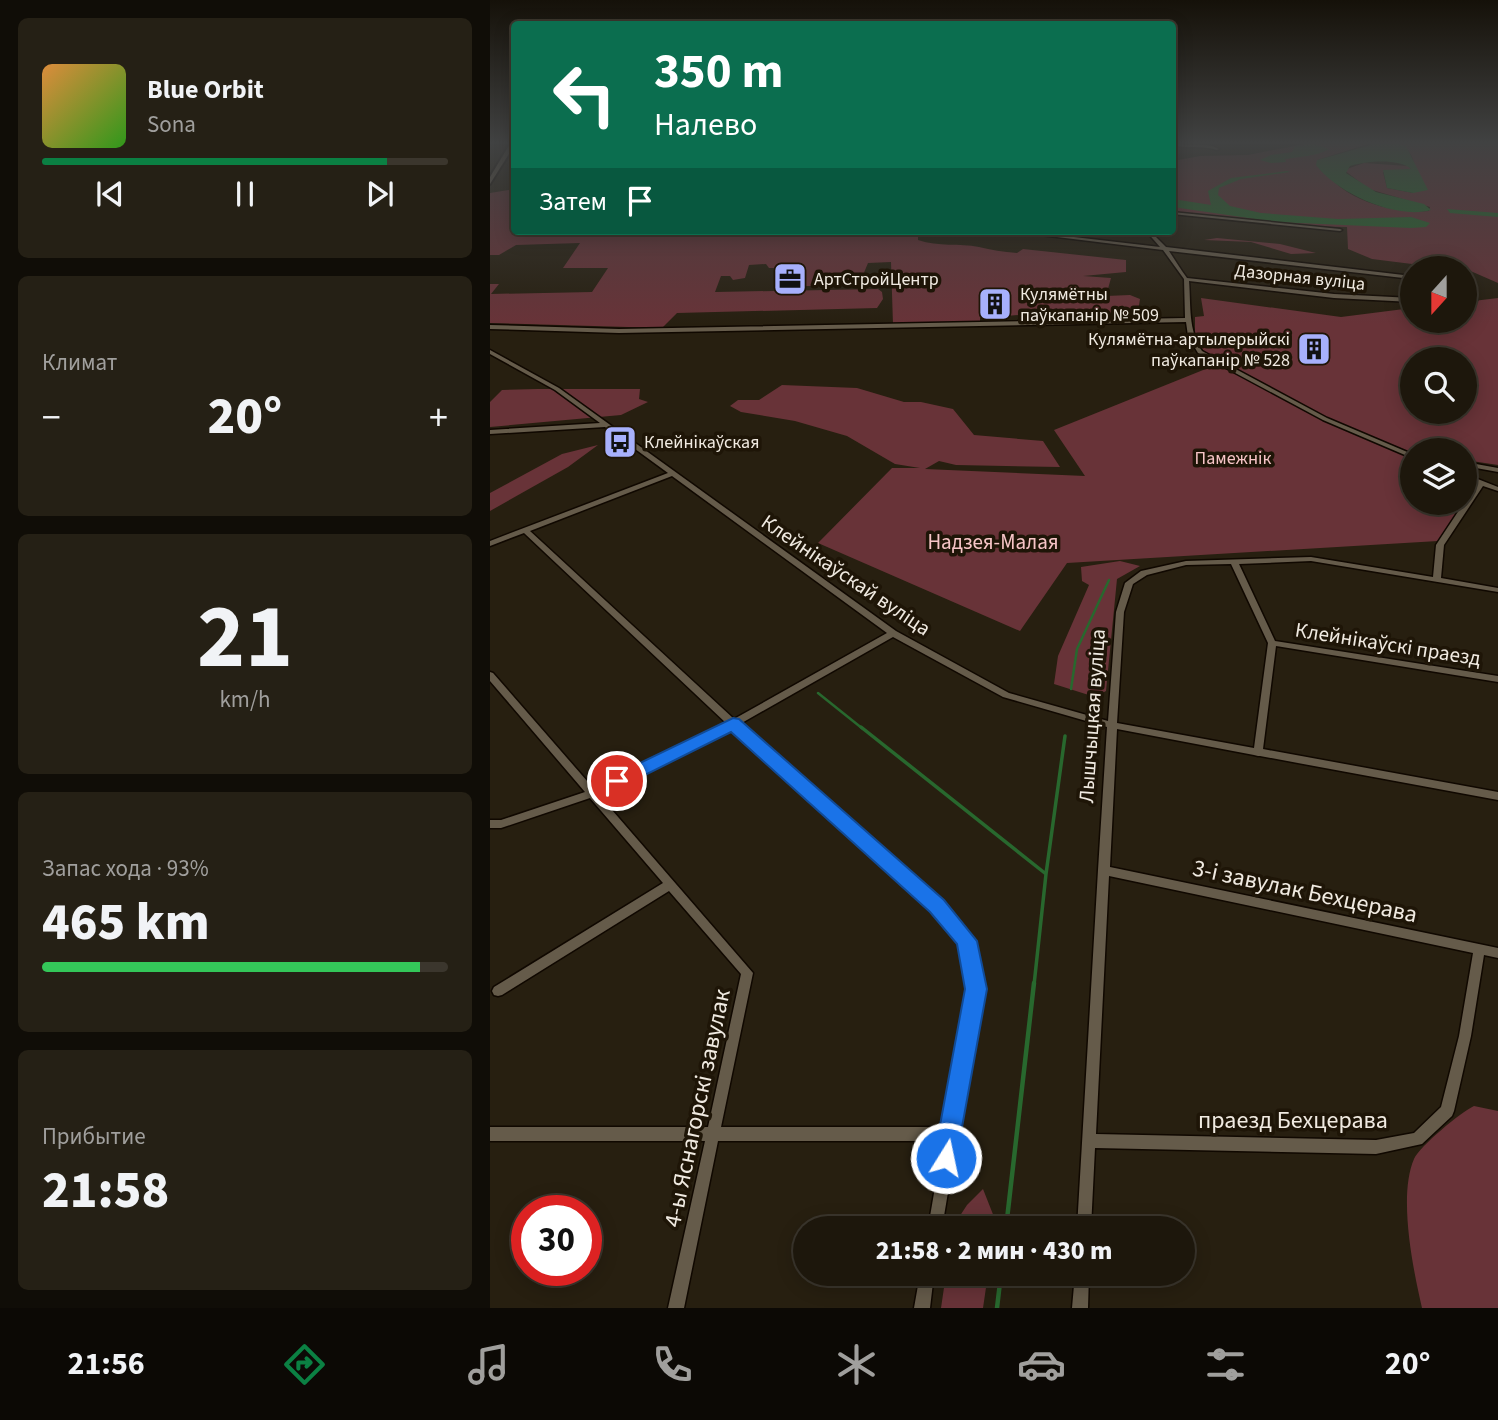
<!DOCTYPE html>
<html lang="ru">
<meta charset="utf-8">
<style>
body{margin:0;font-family:"Source Sans 3",sans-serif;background:#252015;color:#f1f3f6;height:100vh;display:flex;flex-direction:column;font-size:26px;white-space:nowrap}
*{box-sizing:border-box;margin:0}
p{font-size:23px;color:#a09f9d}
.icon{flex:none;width:38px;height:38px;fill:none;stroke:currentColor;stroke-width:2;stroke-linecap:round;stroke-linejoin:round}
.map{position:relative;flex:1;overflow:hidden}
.drawer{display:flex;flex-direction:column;gap:18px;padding:18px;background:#100d07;width:490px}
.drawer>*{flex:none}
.guide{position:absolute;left:21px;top:21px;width:665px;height:214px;border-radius:7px;box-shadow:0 4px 18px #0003,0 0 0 2px #3b362d;background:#0b6e4f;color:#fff;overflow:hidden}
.needle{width:46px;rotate:201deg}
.tools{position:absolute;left:910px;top:256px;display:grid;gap:14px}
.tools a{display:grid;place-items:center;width:77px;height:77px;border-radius:50%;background:#1d170c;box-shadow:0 4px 18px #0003,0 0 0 2px #3b362d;font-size:35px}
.speed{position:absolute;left:21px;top:1195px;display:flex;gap:14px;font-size:35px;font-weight:700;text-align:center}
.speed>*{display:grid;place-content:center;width:91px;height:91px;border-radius:50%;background:#1d170c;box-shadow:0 4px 18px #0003,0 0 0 2px #3b362d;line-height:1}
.speed .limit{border:10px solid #d22;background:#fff;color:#111}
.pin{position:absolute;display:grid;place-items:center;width:60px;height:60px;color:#fff;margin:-30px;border:4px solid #fff;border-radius:50%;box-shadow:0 2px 7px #0007}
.me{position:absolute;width:77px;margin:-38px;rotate:10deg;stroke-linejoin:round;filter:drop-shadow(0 0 5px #0008)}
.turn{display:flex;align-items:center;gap:24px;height:147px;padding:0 28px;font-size:32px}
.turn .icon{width:91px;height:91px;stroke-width:2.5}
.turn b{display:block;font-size:49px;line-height:60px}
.then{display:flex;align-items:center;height:66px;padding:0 28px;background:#0003;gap:14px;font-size:26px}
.big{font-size:52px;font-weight:800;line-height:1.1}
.drawer .widget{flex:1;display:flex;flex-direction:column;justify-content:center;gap:10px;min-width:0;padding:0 24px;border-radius:10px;background:#252015}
.drawer .dial{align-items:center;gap:0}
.dial b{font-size:91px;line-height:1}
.song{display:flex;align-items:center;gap:21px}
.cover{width:84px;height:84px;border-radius:10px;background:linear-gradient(135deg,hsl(30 70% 55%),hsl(110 70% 35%))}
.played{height:7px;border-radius:4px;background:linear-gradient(90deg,#0b8043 85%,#3b362d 85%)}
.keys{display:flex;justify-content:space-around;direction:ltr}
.heat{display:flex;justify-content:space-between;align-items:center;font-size:38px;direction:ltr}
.charge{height:10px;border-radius:5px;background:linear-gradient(90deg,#34c759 93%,#3b362d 0)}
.trip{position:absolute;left:303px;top:1216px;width:402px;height:70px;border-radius:35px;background:#1d170c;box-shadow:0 4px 18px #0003,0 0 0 2px #3b362d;font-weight:800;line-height:70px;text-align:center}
.menu{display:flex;height:112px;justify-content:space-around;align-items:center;background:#0c0905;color:#a09f9d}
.menu .icon{width:49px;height:49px}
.menu .current{color:#0b8043}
.menu b{font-size:32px;color:#f1f3f6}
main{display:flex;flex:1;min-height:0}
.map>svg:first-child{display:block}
.green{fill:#683338;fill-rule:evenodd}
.water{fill:#28682e}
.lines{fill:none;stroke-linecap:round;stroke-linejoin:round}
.stream-far2{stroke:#28682e;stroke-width:2.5}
.stream-far1{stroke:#28682e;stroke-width:3.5}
.stream{stroke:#28682e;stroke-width:4.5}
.river{fill:#28682e;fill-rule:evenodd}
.minor-casing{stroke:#100800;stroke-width:3}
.secondary-casing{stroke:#100800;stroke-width:4}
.minor{fill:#655b4a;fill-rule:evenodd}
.secondary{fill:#655b4a;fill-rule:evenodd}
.route{fill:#1a73e8;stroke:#114b97;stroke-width:2}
.labels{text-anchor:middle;stroke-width:7;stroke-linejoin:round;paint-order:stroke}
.far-street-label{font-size:18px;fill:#f0eae1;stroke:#1e1507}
.far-poi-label{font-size:18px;fill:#f0eae1;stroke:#1e1507;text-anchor:start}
.far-park-label{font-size:18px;fill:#f7c5c7;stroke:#1e1507}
.park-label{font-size:21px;fill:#f7c5c7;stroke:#1e1507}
.street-label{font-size:21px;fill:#f0eae1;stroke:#1e1507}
.near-street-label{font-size:24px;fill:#f0eae1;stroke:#1e1507}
</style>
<main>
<section class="drawer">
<div class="widget">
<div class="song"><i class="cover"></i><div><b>Blue Orbit</b><p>Sona</p></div></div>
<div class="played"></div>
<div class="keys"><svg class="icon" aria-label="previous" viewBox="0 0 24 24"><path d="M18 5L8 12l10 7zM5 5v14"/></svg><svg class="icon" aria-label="pause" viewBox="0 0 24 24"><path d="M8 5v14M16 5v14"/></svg><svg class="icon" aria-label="next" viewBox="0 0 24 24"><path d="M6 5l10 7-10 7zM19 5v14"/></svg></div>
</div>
<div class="widget"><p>Климат</p>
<div class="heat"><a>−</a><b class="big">20°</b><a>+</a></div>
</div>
<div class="widget dial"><b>21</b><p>km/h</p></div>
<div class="widget"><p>Запас хода · 93%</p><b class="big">465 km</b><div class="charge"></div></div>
<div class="widget"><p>Прибытие</p><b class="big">21:58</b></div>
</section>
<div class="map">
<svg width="1008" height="1308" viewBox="0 0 1008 1308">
<rect width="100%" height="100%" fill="#271f10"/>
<path class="green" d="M830 141 881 143 827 160C847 198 897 214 939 211L940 207 879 189 854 170 874 163 918 166 921 169 893 172 897 188 923 193C926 167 929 147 897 141H1008V283L953 259 922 264 882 259 858 249 857 227 806 226 683 212V161L710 156 758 155Z
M24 189V231H287L291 234 306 231H443L428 235V240C449 247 469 243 489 247 501 250 513 252 527 253L533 249 636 260V272L593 276 621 278 616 296 640 295 650 299 647 318 628 320 611 315 606 309 490 318V323L403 325 401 262 378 263 373 275 375 286H309L312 268H279L276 264 259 265 255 278 243 280 240 276H231L225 292 388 289 392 292 393 299 387 308 187 313 172 328 0 323V284H9L1 294 102 292 118 268H73L90 243 26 245 9 255H0V193Z
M727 238 790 244 826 253 801 254 761 242 714 240Z
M711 298 851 317 922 308V320H975V302L1008 298V465L975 460V450L922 452 898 448 922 459V502H975V480L987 485 948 541 577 563 530 631 328 543 402 468H430L405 464 357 436 305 421 251 412 240 406 248 400H269L292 385 367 388 414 402H431L463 409 484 435 553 441 570 467 466 465 449 461 435 469 595 476 564 430 738 360 726 361 705 343V317L714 316ZM922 359H975V411H922Z
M48 389H150L149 399 158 402 131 415 0 427V402L12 390Z
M108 445 78 467 0 511V493L72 454Z
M630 561 650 566 627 579 616 691 605 697 564 684 568 656 599 585 592 581 591 567Z
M984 1106 1008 1111V1308H932C923 1269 908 1196 924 1159 930 1146 971 1112 984 1106Z
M493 1189 506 1222 505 1228H462L477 1205Z
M456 1274H498L493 1308H451Z"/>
<path class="water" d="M877 141H897L916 146 938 190 923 193 897 188 893 170 921 169C909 158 876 161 860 166L856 173 886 192 934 204 941 210C906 220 847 193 826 165L827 160 881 145Z
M824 144 839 149C829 156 807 157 795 159L796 162 781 163 770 160 781 155 802 152 805 146Z
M797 171 800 172 751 179 729 188 728 195 740 206 771 213 848 219 921 217 940 223 936 227 921 228 786 222 683 207V199L721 205 718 191 741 178Z"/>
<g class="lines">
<path class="stream-far2" d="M581 689 587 649 619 580
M328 693 373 729"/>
<path class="stream-far1" d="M371 727 556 874 544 985
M556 874 575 736"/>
<path class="stream" d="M516 1228 544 983
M507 1308 511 1274"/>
<path class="river" d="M957 209 1008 213V217L960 213Z"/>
<defs>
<path id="minor" d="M743 141H749L752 143 750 144Z
M682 143C698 147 714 141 729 149L727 150C712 145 698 149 682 145Z
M682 212 850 229 852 230 850 231 682 214Z
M518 231H532L670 247 656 231H660L676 247 922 276V279L679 251 692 271 697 278 844 294 922 298V302L844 298 699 281C701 305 698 330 712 351L837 418 922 454V458L833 420 708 353 698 336 696 322 129 333 0 329V325L129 329 695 318 694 279 673 250Z
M975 281 985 285 987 300 975 301V297H982L980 286 975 285Z
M0 350 69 388 406 631 519 693 618 721 626 612 635 583 651 571 696 561 821 557 943 577 946 545 987 483 975 478V474L1008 487V491L993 486 954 545 951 578 1008 588V592L821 561 749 564 785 641 1008 676V682L786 646 773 749 1008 792V800L770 756H768L764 755 627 729 620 867 1008 948V958L994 955 981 1036 964 1111 962 1116 932 1144 886 1154 605 1148 601 1228H587L608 870 617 727 513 697 403 637 250 724 451 903 483 941 492 989 452 1228H438L453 1141H228L194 1308H178L215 1141H0V1127H218L251 974 179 891 12 995 8 996 4 995 2 991 4 987 173 883 100 798 11 828H0V820H11L95 792 0 681V672L3 673 104 789 236 723 34 533 0 546V541L178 473 115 427 0 434V430L110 423 65 390 0 354ZM182 476 397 633 244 719 40 531ZM741 564 778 643 764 748 627 723 634 612 643 584 657 575 696 565ZM242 728 443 909 472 943 480 989 456 1127H231L263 973 109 795ZM619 876 983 953 969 1036 951 1107 924 1133 886 1140 606 1134Z
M975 462 1008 468V472L975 466Z
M430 1274H444L440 1308H424Z
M585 1274H599L598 1308H582Z"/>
<path id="secondary" d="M24 141V146L0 184V177L21 142Z"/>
</defs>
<use href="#minor" class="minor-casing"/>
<use href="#secondary" class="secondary-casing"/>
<use href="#minor" class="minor"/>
<use href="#secondary" class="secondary"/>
</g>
<linearGradient id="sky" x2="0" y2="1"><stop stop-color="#151109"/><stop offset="0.44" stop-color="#414242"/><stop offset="1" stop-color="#414242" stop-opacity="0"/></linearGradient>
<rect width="1008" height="324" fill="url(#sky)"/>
<path class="route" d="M243 718 249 719 454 900 487 941 497 989 465 1166 456 1170 447 1166 444 1158 475 989 467 944 440 912 241 732 133 786 127 788 118 781 121 777Z"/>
<defs>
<symbol id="office-square" viewBox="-11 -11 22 22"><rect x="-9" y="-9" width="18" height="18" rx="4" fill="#a7b0fc" stroke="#1e1507"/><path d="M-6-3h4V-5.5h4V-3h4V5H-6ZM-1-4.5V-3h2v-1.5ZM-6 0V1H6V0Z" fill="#111"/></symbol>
<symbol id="building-square" viewBox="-11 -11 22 22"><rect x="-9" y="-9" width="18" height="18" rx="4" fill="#a7b0fc" stroke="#1e1507"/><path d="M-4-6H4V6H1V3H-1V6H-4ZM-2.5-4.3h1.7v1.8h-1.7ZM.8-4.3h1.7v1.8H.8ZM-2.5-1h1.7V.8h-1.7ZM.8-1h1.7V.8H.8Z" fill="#111"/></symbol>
<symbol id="bus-square" viewBox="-11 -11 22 22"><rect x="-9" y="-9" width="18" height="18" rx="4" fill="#a7b0fc" stroke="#1e1507"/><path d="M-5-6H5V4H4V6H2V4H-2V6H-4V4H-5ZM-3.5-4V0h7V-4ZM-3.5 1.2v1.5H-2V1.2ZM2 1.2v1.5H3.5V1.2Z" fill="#111"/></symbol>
</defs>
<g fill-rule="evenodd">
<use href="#office-square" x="281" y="260" width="38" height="38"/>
<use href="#building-square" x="486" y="285" width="38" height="38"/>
<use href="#building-square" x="805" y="330" width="38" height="38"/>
<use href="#bus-square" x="111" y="423" width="38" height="38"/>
</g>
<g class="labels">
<g class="far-street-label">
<text transform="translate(810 277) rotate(6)" y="6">Дазорная вуліца</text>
</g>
<g class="far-poi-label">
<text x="324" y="285">АртСтройЦентр</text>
<text x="530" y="300">Кулямётны<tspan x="530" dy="21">паўкапанір № 509</tspan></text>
<text x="800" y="345" text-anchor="end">Кулямётна-артылерыйскі<tspan x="800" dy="21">паўкапанір № 528</tspan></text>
<text x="154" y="448">Клейнікаўская</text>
</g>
<g class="far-park-label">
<text x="743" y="464">Памежнік</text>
</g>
<g class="park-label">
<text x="503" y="549">Надзея-Малая</text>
</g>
<g class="street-label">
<text transform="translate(356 575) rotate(34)" y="7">Клейнікаўскай вуліца</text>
<text transform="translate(898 644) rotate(9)" y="7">Клейнікаўскі праезд</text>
<text transform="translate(602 716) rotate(-86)" y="7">Лышчыцкая вуліца</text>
</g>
<g class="near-street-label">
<text transform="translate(815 891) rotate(12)" y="8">3-і завулак Бехцерава</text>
<text transform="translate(207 1108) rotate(-78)" y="8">4-ы Яснагорскі завулак</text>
<text x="803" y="1128">праезд Бехцерава</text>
</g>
</g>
</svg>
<div class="tools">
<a><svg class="needle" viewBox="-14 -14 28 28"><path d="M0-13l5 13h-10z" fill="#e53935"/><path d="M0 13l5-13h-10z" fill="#a09f9d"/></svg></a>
<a><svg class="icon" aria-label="search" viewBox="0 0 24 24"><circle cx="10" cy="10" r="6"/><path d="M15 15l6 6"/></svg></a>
<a><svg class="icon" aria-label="layers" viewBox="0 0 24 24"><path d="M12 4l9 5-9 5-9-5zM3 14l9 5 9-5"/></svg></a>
</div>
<div class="speed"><div class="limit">30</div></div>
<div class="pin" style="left:127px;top:781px;background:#d93025"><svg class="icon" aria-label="arrive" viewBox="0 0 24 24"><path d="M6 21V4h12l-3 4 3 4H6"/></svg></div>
<svg class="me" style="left:456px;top:1158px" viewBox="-20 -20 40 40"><circle r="17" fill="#1a73e8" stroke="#fff" stroke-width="3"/><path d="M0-11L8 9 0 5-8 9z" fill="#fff"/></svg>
<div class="trip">21:58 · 2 мин · 430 m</div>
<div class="guide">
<div class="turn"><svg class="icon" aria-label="left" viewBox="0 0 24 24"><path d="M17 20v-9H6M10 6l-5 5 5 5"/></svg><div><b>350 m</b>Налево</div></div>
<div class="then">Затем<svg class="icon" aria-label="arrive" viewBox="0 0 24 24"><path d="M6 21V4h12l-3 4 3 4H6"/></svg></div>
</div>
</div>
</main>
<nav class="menu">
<b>21:56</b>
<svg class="icon current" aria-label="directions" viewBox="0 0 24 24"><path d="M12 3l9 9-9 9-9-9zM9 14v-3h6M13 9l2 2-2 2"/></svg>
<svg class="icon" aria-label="music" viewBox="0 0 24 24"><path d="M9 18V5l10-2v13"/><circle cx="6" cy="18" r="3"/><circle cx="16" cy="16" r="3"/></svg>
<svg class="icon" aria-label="phone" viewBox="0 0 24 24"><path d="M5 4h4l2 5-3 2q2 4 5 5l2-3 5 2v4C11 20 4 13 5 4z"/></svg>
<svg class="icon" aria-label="climate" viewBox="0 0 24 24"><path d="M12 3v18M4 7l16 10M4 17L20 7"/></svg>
<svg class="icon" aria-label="car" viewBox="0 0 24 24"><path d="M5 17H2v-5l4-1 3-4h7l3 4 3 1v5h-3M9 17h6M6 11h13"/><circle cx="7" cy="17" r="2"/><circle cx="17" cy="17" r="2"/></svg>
<svg class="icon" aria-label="filters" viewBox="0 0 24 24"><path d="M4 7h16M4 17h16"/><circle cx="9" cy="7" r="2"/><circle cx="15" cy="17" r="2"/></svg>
<b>20°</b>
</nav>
